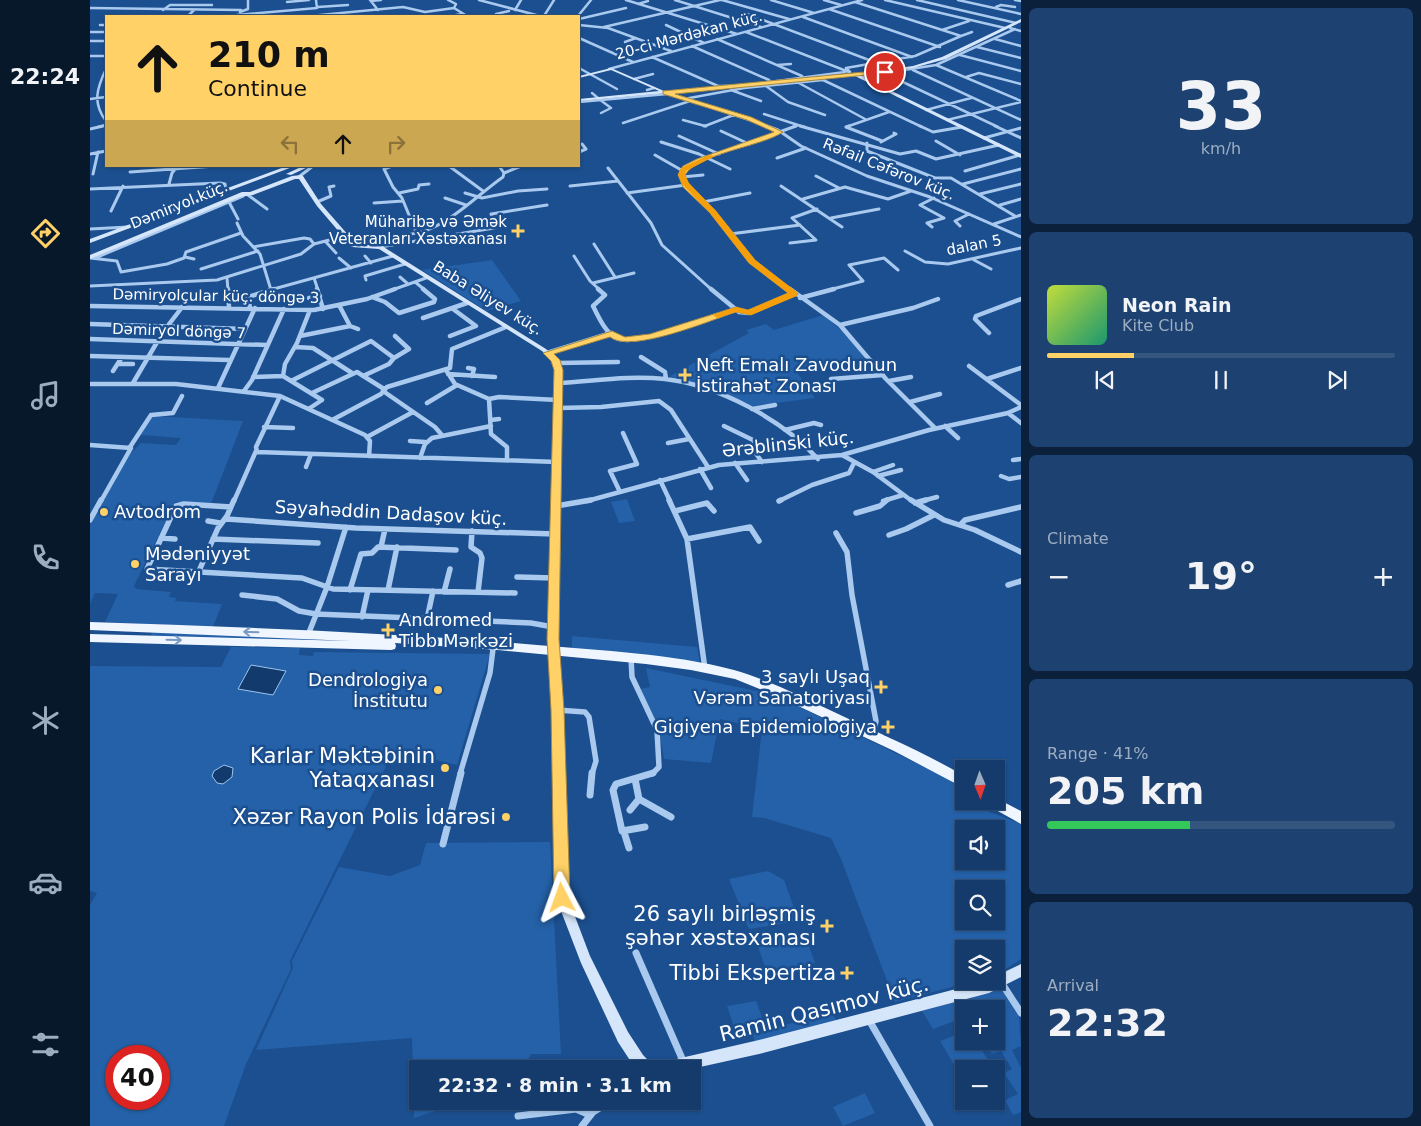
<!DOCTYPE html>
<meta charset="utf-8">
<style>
body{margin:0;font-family:"DejaVu Sans",sans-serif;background:#1d4271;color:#f1f3f6;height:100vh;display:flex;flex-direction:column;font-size:19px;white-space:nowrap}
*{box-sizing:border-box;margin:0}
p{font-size:16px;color:#9dadc1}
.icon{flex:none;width:28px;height:28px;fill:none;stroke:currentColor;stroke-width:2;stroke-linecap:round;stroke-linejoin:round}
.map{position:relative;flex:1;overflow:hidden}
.drawer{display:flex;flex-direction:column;gap:8px;padding:8px;background:#0b203b;width:400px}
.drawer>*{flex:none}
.top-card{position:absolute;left:15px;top:15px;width:475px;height:152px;border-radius:0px;box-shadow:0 1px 4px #0004,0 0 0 1px #33557e;background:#ffd166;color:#111;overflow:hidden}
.needle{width:32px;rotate:178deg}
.buttons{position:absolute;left:865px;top:760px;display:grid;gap:10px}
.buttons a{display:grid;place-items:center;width:50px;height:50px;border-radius:0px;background:#143b6b;box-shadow:0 1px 4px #0004,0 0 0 1px #33557e;font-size:25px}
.speed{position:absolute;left:15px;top:1045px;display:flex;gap:10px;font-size:25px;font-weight:700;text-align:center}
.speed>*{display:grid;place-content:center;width:65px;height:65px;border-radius:50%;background:#143b6b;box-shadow:0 1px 4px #0004,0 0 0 1px #33557e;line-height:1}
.speed .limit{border:8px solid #d22;background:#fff;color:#111}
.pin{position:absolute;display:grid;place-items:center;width:42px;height:42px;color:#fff;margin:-21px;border:2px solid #fff;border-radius:50%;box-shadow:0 1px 5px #0007}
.me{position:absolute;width:55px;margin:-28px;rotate:356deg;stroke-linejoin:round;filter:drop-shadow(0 0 4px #0008)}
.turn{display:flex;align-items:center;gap:18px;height:105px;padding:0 20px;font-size:22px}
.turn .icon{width:65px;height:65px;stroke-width:2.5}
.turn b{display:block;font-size:35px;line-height:42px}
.lanes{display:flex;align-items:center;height:48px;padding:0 20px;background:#0003;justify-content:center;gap:25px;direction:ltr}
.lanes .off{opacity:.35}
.big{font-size:38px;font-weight:600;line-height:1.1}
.drawer .widget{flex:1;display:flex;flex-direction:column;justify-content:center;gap:8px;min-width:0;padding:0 18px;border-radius:8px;background:#1d4271}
.drawer .dial{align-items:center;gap:0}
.dial b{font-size:65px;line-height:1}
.song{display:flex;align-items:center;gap:15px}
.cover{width:60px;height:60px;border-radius:8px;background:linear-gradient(135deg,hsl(70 70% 55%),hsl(160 70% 35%))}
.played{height:5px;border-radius:2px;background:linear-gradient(90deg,#ffd166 25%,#33557e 25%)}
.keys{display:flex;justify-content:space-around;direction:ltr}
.heat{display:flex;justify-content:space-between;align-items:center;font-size:28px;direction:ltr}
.charge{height:8px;border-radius:4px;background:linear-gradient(90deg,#34c759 41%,#33557e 0)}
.trip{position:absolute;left:319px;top:1060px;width:292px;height:50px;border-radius:0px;background:#143b6b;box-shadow:0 1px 4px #0004,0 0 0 1px #33557e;font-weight:600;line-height:50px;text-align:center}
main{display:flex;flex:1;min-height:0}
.tabs{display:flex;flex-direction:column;width:90px;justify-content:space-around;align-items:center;background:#08182b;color:#9dadc1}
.tabs .icon{width:35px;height:35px}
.tabs .current{color:#ffd166}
.tabs b{font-size:22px;color:#f1f3f6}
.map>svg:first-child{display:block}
.green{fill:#2461a8;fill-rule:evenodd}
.water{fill:#123a6d;stroke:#9cc4f0}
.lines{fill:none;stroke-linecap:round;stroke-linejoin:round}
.street-far4{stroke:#a9c9ee;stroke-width:2.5}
.street-far3{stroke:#a9c9ee;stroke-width:3}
.street-far2{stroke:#a9c9ee;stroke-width:4.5}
.street-far1{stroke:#a9c9ee;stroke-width:5.5}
.street{stroke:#a9c9ee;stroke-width:7}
.secondary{fill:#d6e6fa;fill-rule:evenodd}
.primary{fill:#f0f6ff;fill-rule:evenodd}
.oneway{stroke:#7b9ac1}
.route{fill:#ffd166;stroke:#a68842}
.slow{fill:#f59e0b}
.poi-dot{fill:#ffd166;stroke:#1b4f8f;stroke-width:2}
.labels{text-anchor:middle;stroke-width:5;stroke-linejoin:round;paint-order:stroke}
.far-street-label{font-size:15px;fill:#fff;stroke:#1b4f8f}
.far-poi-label{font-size:15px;fill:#fff;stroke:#1b4f8f;text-anchor:end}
.poi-label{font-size:18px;fill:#fff;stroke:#1b4f8f;text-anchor:start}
.street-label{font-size:18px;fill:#fff;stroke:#1b4f8f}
.near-poi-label{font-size:21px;fill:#fff;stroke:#1b4f8f;text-anchor:end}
.near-street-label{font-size:21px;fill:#fff;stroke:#1b4f8f}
</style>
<main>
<nav class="tabs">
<b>22:24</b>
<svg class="icon current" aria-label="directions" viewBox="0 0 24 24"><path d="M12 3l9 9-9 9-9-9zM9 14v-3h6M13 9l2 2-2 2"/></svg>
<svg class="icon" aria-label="music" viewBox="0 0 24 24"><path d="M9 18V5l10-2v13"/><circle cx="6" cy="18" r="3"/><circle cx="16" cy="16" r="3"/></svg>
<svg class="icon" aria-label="phone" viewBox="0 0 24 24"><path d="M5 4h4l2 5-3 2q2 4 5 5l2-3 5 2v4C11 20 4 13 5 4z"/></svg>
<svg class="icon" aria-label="climate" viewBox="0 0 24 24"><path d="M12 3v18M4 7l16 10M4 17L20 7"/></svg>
<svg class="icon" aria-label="car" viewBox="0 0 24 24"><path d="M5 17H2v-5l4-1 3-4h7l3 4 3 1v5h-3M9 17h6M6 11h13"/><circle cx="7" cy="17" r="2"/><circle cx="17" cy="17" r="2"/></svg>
<svg class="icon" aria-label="filters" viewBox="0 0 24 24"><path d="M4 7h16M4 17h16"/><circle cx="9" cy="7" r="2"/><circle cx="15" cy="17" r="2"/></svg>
</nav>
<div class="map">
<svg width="931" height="1126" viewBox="0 0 931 1126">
<rect width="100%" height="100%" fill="#1b4f8f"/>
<path class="green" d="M402 260 431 301 397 311 332 270Z
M733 315 755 333 776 358 704 368 725 398 662 406 580 376 659 333 656 330 676 324 684 330Z
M62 416 153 421 121 504 85 502 44 586 46 589 81 592 79 597 86 598 85 601 132 604 123 627 15 622 28 594 5 593 0 604V524L40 454 51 443 86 445 91 438 50 435Z
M537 499 545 521 529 523 521 502Z
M65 631 227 638 229 640 226 642 62 637 61 634Z
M482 636 607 647 610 664 482 648Z
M141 647 210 648 209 655 223 656 224 652 400 654 367 765 304 750 200 961 201 969 156 1064 134 1126H0V905L7 893 0 891V666L131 667ZM26 1056H69V1099H26Z
M556 668 671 692 674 690 851 775 874 790V801H891L895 810 931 824V959L906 975V949H874V981H884L805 1002 751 859 741 838 674 818 662 817 672 729 630 719 621 763 574 759 569 729 550 689 560 687ZM874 829H906V861H874ZM874 889H906V921H874Z
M460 842 471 1054H441L433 1069H328V1101H375L324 1118 322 1038 166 1050 203 968 202 961 249 867 300 876 330 865 336 843Z
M678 871 694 880 709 921 659 929 639 879Z
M714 932 725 963 677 973 665 938Z
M911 988 929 1017 931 1046 922 1050 931 1068V1112L923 1115 915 1100 928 1094 914 1073 922 1069 911 1051 902 1054 894 1041H906V1009H880L875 1000Z
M666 1001 673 1020 644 1027 637 1006Z
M864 1002 871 1014 870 1019 843 1029 832 1011Z
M743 1013 746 1021 665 1042 662 1033Z
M874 1032V1041H886L903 1068 874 1069 873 1080 850 1041Z
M775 1093 785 1113 753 1126 743 1107Z"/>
<path class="water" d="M161 665 196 671 183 695 148 689Z
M134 765 143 768 142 777 133 784 127 783 122 776 124 771Z"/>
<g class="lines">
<path class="street-far4" d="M280 0 288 10
M358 0 366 4 364 8
M389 0 450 16
M536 0 647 34
M585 0 671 27
M632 0 699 19
M681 0 724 13
M734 0 751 5
M795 0 915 28
M827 0 926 23
M868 0 931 14
M925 0 931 1
M281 1 291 0
M197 2 219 0
M548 4 558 1
M228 7 258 5
M906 7 911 5 925 7
M0 8 151 10
M739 9 850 47
M73 10 80 5H122
M425 10 431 0
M150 12 158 9V0
M406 14 419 11
M657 14 787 63
M147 15 227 8 226 0
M35 16H52
M98 16 104 10
M220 16 313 7 335 12 364 8 377 16
M361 16 372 14
M454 16 464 0
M488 16 501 0
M713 17 822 57
M489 19 536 8
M10 25H16
M489 25 518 28 581 51
M576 25 614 43
M514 27 630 0
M920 28 931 31
M852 30 879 21
M0 32H16
M656 32 759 72
M871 36 882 32
M489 38 543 62
M627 39 712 76
M905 39 931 46
M0 41H16
M535 42 546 38
M602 46 679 80
M887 47 931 58
M870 55 931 71
M0 56H16
M562 57 628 86H645
M687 65 701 64
M846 65 931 101
M489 68 527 89
M16 69C7 88 2 103 16 121
M519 69 772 0
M823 70 931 120
M760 72 756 68 825 56 871 36 765 2
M796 74 908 127
M770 77 846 65 925 29
M876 77 889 73 931 84
M544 79 563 74
M707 82 775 119
M656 85 755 72
M676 86 698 102 735 115
M557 90 564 88
M641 90 671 101
M575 92 680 127
M502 93 508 98
M0 99 16 97
M509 99 521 108 511 113
M594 99 654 88 733 80 832 127
M489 102 577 94
M836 110 881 98
M674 114 708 125
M593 120 615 126 646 114
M857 120 931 102
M533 123 600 101
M8 127 16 125
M703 127 708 125 715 127
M756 127 799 112"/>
<path class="street-far3" d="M614 126H616
M677 126 688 130 711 146 777 176 840 197 931 237
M710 126 810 154 826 151 846 159 909 145
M759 126 756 127 792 141
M830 126 843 132 872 127
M905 126 931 138
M0 129 13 126
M631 131 659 144
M589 136 629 154
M894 138 931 128
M846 141 870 155
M571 142 609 154 640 169
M791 142 806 134 804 133
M777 143V151L845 178H861L925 216
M489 152 496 149 492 144
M0 154 16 151
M565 155 593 171
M687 158 716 148
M302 166 294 169 303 187 312 198 326 232
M359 166 393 191
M518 168 561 223 572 245 622 290
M875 171 930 155
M40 172 126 166
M414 173 431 166
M3 174 8 152
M210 176 223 166
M726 176 749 188
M592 177 613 175
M79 184 82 173 87 167
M873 184 931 169
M480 186 528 181
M691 186 752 227
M0 189 130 183 135 184 136 191
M309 193 328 189 329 185 339 184
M375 193 392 198 428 191 457 189
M537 193 596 185
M890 194 931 184
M158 195 177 209
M355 198 376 205
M713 199 755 187 798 199 821 191
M139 202 148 219
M227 202 241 196 239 187 244 186
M613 202 660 193
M284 203 313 201
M910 205 931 199
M21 211 33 186
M741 218 789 209
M147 223 153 236 170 254 181 290
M904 224 931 215
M870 226 865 221 879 214
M842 227 837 223 854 218 830 205 844 198
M0 229 38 227
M640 234 710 225
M235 241 246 253
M700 243 726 240 702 218 727 209
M504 244 525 277
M290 246C305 232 322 237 340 229 367 217 389 194 413 177L414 173 409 166
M163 247 214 238 220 239 224 244
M290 247 404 228 407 226 401 214 457 205
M815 251 835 262 858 264 931 248
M275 256 281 263
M484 256 500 281 510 290
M95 257 104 259
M0 258 27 261 31 272 77 264 94 258 96 252 151 233
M5 258 153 196
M249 258 261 268
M884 260 901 269
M111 269 168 251
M310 277 318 284
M137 278 138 290
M224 278 228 290
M276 280 275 276 315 264
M325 282 335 290
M503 283 544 273
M0 286 127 280 211 254 224 244 255 236
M180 290 303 256
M302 290 336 278
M701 290 662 262 622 212 596 185 592 172 610 160 706 126
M739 290 773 281 759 265 794 258 808 270"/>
<path class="street-far2" d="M138 289 139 307
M227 289 233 309
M508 289 515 295 503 306C508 316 515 332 526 338 546 348 623 317 646 309
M621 289 649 312 658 313 704 294
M700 289 750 325 796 379 845 428
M282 297 295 302 309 313 344 302 345 299 333 289
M219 298 230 296
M710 298 744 289
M0 306 224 310 277 299 305 289
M160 308 158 297 184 289
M220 310 207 343 195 364 193 376 232 400 220 408
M333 318 377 303
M0 324 155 329
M750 325 823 308 848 299
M260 326 268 329
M899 333 885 319 886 316 931 299
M210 336 260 326 249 305
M360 336 386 326 363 309
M0 339 177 345
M205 347 223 348 262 373
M457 353 521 333
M0 356 139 360
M551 357 575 372 576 379
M304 358 319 349 305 336
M467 363 528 362
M28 364H43
M879 366 931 405
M378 368 384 369 382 376
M356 370 365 384 399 399 401 434 417 447V460
M23 371 32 357
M358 374 405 377
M163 377 193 376
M741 379 793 375
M897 379 931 368
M201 381 281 341 304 358 299 364 273 376
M799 381 821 377
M43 383 73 332 93 306
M469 383C504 381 540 375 575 379 628 385 693 420 728 459
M0 384H86L190 396 275 435 280 441 279 456
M128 388 165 308
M154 391 162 380 194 309
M293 391 345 427 351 434
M222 393 267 372 294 389
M190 396 166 447 167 452 467 462
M399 399 409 397 468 400
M820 402 850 394
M337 403 367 385
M468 408 511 407 569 401 581 410 618 467
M662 409 685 405
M918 413 931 423
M244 419 291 394 297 387 360 368 362 349 416 327
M401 420 409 419
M634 426 665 441 662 448 672 462
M855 426 868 438
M174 427 203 428
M695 430 724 423 731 425
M277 437 323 412
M320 441 335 442
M578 443 599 439
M0 445 41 448 11 501
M40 447 61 415 83 413 92 396
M752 455 783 472 822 501
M330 458 335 444 342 438 401 426
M923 460 931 459
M645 463 657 480
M216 467 221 454
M610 469 621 488
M783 472 803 465
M788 476 811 470
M911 476 919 479 931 477
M570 480 580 501
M530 492 520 471 547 464 533 433
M144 501 166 451
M497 501 629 465 752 455 839 430 918 413 931 407
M689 501 722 485 759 473 764 463
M793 501 813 495
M832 501 847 497"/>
<path class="street-far1" d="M579 500 597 539 615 669
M821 500 854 520 885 530 931 552
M689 501 691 500
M825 503 836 500
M466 506 501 500
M141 507 94 504 86 506 57 569 212 578 243 589 425 593
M585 511 617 503 624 511
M766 513 790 506 797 500
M136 519 266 528 465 534
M0 520 11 500
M118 521 130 523
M870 525 875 520 931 507
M382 531 381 547 390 553 392 558 388 592
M746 533 757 552 762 595 786 721 783 736
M799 535 816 529 844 515
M71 538 85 539
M123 539 228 543
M597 539 660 527 669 541
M291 547 295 529
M108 573 128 528 137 516 144 500
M427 577 464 578
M918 585 931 581
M260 590 271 554 282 553 288 547 366 550
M298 590 307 547
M354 592 360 569
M152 595 187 599 209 611 226 614 441 623 463 627
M272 617 278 590
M337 619 343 591
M218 635 237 587 256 527
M541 658 542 677 567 730 569 767 562 774
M467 710 495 712 499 717 506 761 502 774
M370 774 400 673 403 649"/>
<path class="street" d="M545 779 549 799 581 817
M500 795 502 773
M540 810 549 799
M555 827 532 831 523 790 526 784 563 773
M534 832 539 848
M353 844 371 773
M546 953 594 1063
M911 982 931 1013
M779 1020 840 1126
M428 1116 486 1109 500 1115
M492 1126 503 1112 521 1101"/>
<path class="secondary" d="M931 19V22L856 59 823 68 771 76 931 154V158L765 76 489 101V99L569 91 521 70 489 78V76L521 68 574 91 765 74 823 66 852 57Z
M197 166H205L0 243V239Z
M213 166H220L201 175 196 174Z
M211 175 213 176 231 204 266 244 292 246 456 349 467 359 473 370 468 651 472 710 478 898 500 956 538 1032 553 1055 558 1060 569 1063 669 1040 897 981H906V976L931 964V977L899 993 669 1054 601 1069H548L543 1065 528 1042 491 963 466 898 462 710 458 651 465 370 462 361 452 351 289 249 262 247 227 206 209 179H205L163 195 150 197 0 259V255L152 192H160L202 176Z"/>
<path class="primary" d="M0 622C149 627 298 632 447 645 513 651 580 653 644 670 679 680 712 697 744 712 788 733 832 751 874 776V788L804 751 689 697 645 679 601 670 556 664 408 650 305 643 306 646 305 649 301 650 0 642V634L262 641 0 630Z
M906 798 931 811V824L897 805 895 801H906Z"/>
</g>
<defs><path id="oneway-shaft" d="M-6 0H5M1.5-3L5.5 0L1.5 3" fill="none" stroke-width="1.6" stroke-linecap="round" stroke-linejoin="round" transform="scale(1.25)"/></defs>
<g class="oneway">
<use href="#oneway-shaft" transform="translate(161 632) rotate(-178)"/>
<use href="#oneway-shaft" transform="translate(84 640) rotate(1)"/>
</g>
<path class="route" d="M795 70 797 73 585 94 661 117 693 132C671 147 608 153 595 175L599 184 625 210 665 260 708 294 661 315 646 312C621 320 541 354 520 337L464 354 470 360 473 370 469 639 474 710 480 898 477 903 472 905 467 903 464 898 461 710 457 639 464 370 461 361 453 353 522 331 535 337 560 334 646 307 658 310 698 293 659 263 620 213 593 187 588 175 593 166 607 159 684 132 657 120 573 94V91Z"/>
<path class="slow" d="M619 155 625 156 596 171 595 174 598 182 625 210 665 260 707 292V296L661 315 646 312 627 318 623 315 646 307 658 310 698 293 659 263 620 213 592 184 588 174 591 168Z"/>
<g class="poi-dot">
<path d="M425.5 223.5h5v5h5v5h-5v5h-5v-5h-5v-5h5z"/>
<path d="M592.5 367.5h5v5h5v5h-5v5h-5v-5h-5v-5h5z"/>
<circle cx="14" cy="512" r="5"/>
<circle cx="45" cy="564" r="5"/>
<path d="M295.5 622.5h5v5h5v5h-5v5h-5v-5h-5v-5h5z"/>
<path d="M788.5 679.5h5v5h5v5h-5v5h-5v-5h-5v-5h5z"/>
<circle cx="348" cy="690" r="5"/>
<path d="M795.5 719.5h5v5h5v5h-5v5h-5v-5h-5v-5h5z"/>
<circle cx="355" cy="768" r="5"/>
<circle cx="416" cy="817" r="5"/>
<path d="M734.5 918.5h5v5h5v5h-5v5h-5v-5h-5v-5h5z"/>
<path d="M754.5 965.5h5v5h5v5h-5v5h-5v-5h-5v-5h5z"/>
</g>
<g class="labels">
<g class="far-street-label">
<text transform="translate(599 35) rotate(-15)" y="5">20-ci Mərdəkan küç.</text>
<text transform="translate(799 169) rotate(22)" y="5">Rəfail Cəfərov küç.</text>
<text transform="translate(89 205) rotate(-22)" y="5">Dəmiryol küç.</text>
<text transform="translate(884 245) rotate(-11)" y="5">dalan 5</text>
<text transform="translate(126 296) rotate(1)" y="5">Dəmiryolçular küç. döngə 3</text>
<text transform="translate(398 298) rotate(32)" y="5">Baba Əliyev küç.</text>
<text transform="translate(89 331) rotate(2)" y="5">Dəmiryol döngə 7</text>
</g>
<g class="far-poi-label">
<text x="417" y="227">Müharibə və Əmək<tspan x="417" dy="17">Veteranları Xəstəxanası</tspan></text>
</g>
<g class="poi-label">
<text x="606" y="371">Neft Emalı Zavodunun<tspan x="606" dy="21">İstirahət Zonası</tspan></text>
<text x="24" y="518">Avtodrom</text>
<text x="55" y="560">Mədəniyyət<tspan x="55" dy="21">Sarayı</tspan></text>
<text x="309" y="626">Andromed<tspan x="309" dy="21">Tibb Mərkəzi</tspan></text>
<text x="780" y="683" text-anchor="end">3 saylı Uşaq<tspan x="780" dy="21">Vərəm Sanatoriyası</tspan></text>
<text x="338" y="686" text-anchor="end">Dendrologiya<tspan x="338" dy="21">İnstitutu</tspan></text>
<text x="787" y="733" text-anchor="end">Gigiyena Epidemiologiya</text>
</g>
<g class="street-label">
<text transform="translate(698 444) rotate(-6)" y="6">Ərəblinski küç.</text>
<text transform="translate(301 513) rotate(3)" y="6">Səyahəddin Dadaşov küç.</text>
</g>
<g class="near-poi-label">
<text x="345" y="763">Karlar Məktəbinin<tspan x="345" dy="24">Yataqxanası</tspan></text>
<text x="406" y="824">Xəzər Rayon Polis İdarəsi</text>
<text x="726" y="921">26 saylı birləşmiş<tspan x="726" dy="24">şəhər xəstəxanası</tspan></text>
<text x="746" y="980">Tibbi Ekspertiza</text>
</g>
<g class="near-street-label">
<text transform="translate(734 1009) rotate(-14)" y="7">Ramin Qasımov küç.</text>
</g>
</g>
</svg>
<div class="buttons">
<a><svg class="needle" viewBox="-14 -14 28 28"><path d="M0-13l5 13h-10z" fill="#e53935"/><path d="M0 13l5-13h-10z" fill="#9dadc1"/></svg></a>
<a><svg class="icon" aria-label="sound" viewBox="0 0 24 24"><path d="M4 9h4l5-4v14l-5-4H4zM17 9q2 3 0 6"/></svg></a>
<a><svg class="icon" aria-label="search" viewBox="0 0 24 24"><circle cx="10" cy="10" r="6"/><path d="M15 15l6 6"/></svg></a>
<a><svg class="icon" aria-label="layers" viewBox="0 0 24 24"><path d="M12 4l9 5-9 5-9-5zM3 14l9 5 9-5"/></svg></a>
<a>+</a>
<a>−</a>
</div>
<div class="speed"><div class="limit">40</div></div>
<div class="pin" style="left:795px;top:72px;background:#d93025"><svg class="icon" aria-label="arrive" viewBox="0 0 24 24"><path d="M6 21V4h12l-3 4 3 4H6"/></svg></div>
<svg class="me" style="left:472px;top:898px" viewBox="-20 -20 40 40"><path d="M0-17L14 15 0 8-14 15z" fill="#ffd166" stroke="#fff" stroke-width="4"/></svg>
<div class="trip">22:32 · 8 min · 3.1 km</div>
<div class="top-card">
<div class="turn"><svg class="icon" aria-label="ahead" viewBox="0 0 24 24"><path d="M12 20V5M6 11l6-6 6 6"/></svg><div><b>210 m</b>Continue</div></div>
<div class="lanes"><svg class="icon off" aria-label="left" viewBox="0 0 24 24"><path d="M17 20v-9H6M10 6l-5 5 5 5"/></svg><svg class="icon" aria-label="ahead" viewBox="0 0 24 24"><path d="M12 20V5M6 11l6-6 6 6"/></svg><svg class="icon off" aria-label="right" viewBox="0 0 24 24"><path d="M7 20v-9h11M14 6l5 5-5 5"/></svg></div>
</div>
</div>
<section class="drawer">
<div class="widget dial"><b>33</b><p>km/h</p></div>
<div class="widget">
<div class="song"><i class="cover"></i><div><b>Neon Rain</b><p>Kite Club</p></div></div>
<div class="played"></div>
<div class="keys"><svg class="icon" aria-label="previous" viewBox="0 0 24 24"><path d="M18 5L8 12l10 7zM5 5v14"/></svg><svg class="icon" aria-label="pause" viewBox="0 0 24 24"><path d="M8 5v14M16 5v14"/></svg><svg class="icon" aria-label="next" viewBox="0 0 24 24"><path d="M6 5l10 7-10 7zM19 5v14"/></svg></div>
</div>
<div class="widget"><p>Climate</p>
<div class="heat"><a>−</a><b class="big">19°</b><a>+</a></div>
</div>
<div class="widget"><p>Range · 41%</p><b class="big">205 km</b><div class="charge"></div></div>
<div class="widget"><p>Arrival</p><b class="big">22:32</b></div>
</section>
</main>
